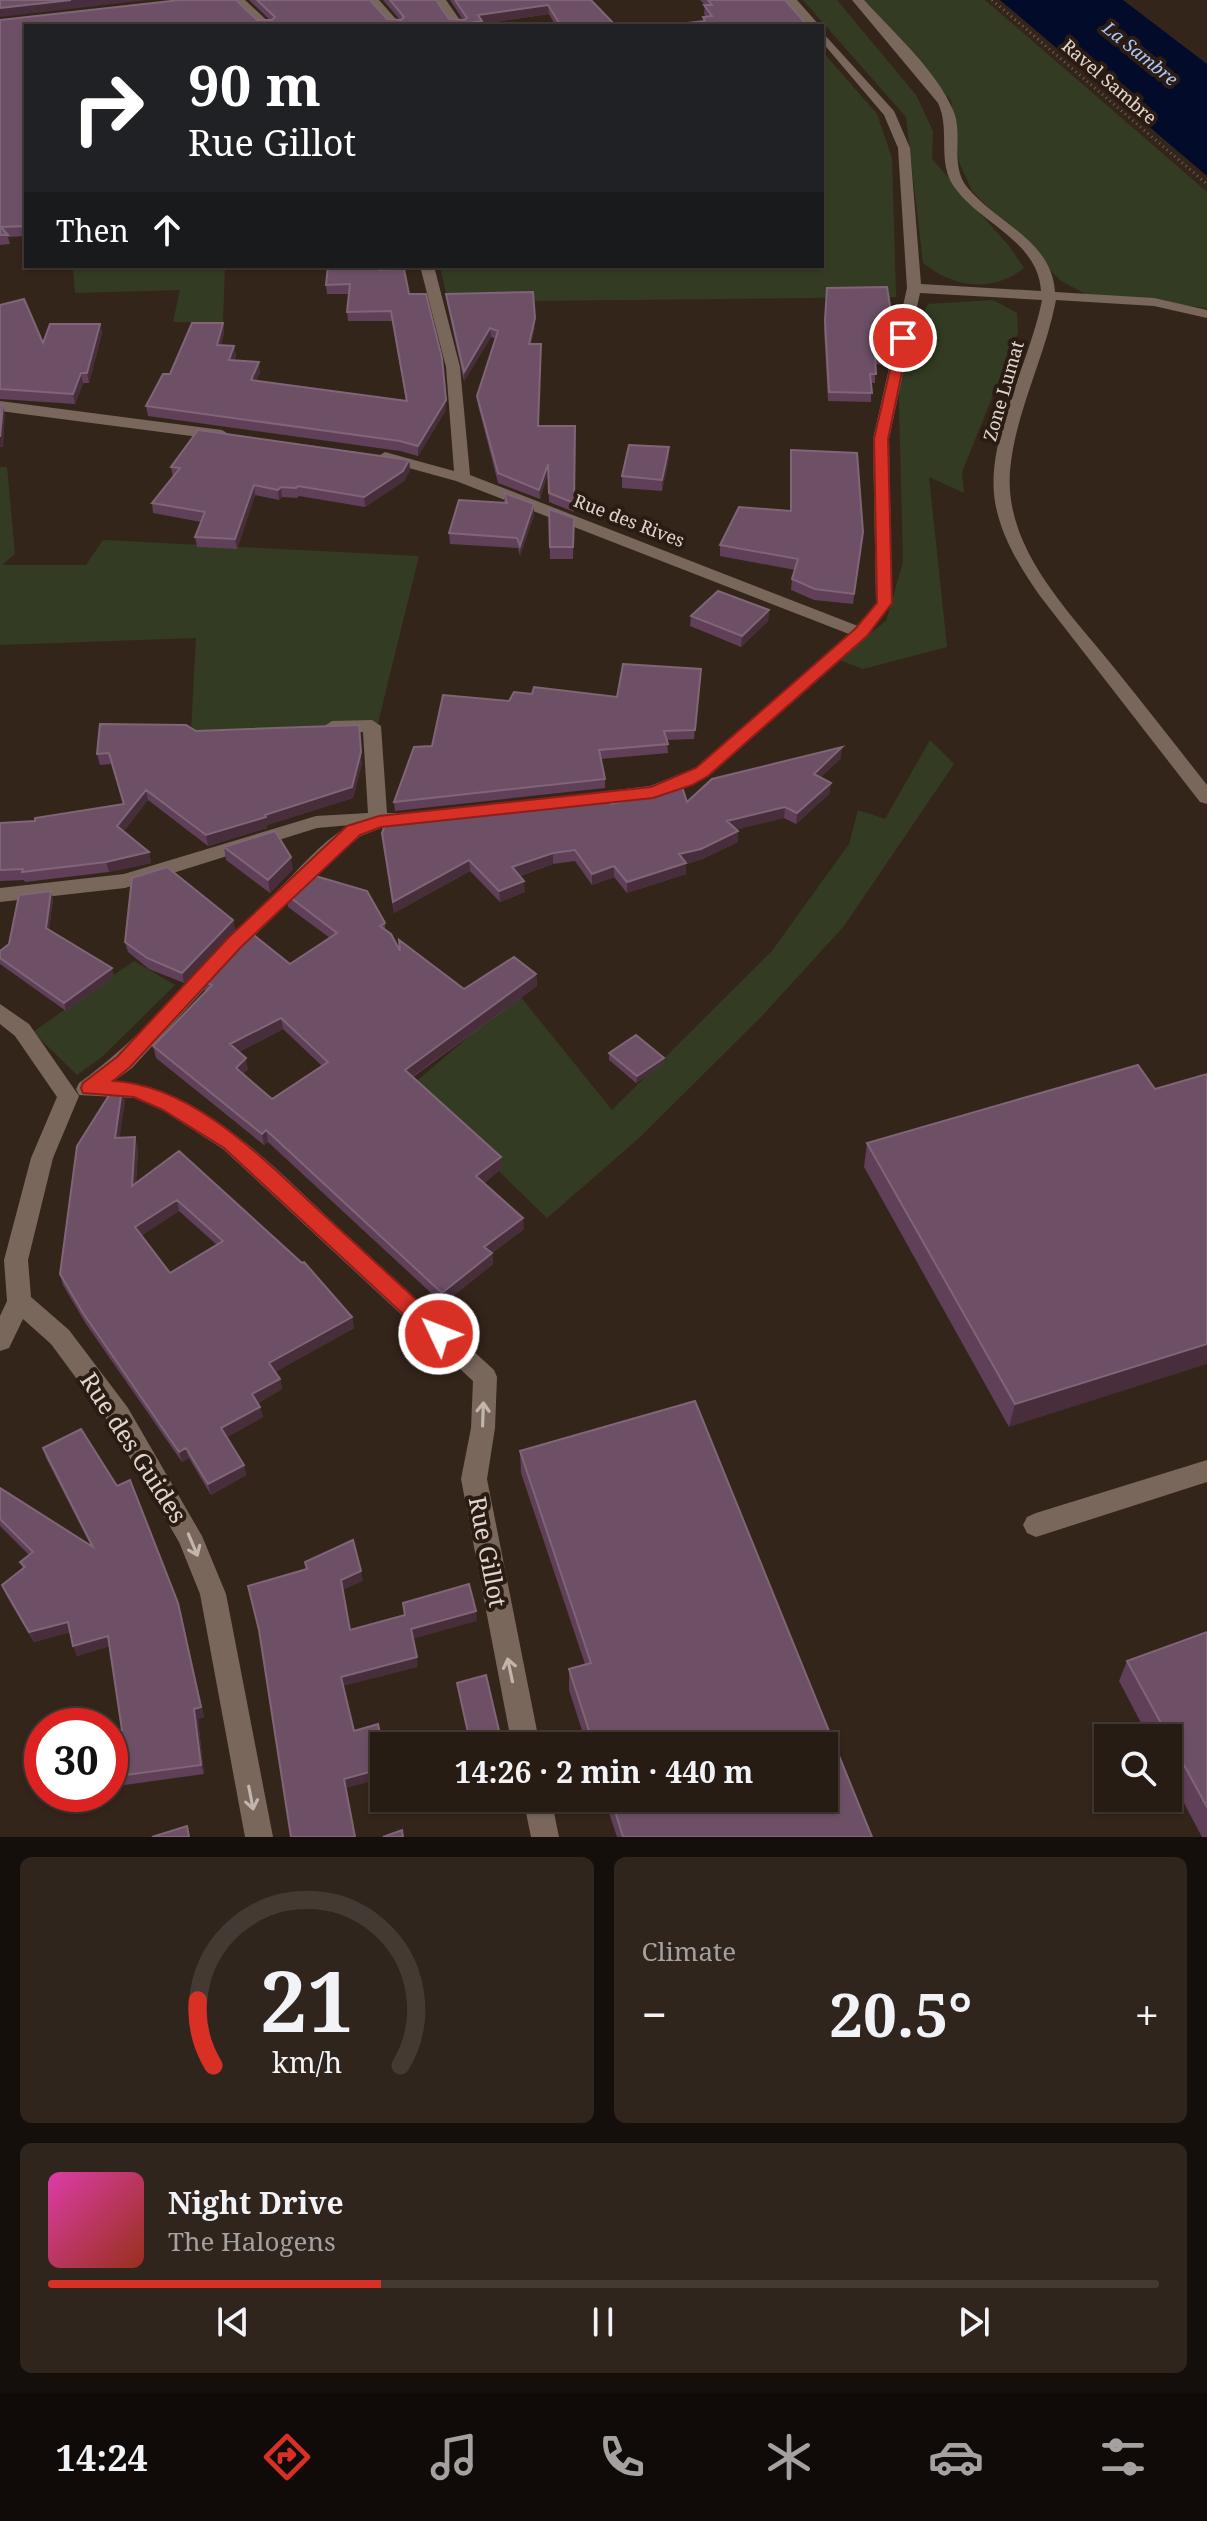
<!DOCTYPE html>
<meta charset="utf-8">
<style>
body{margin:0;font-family:"Noto Serif",serif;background:#2f251d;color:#f1f3f6;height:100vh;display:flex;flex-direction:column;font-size:30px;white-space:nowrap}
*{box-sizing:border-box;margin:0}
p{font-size:26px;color:#a4a1a0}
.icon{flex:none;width:44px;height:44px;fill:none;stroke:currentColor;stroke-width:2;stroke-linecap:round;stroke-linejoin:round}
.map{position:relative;height:1837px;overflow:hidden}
.panel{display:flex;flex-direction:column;gap:20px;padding:20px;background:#150f0b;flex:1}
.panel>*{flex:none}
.guide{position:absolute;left:24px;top:24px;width:800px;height:244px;border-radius:0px;box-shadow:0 2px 6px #0004,0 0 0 2px #433a34;background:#202124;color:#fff;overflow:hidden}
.fabs{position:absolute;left:1094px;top:1724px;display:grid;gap:16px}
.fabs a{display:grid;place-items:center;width:88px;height:88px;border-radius:0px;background:#271c14;box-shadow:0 2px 6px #0004,0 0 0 2px #433a34;font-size:40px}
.speed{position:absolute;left:24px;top:1708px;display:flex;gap:16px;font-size:40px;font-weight:700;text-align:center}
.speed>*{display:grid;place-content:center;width:104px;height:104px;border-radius:50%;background:#271c14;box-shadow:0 2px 6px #0004,0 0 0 2px #433a34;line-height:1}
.speed .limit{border:12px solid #d22;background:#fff;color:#111}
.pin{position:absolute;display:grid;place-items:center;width:68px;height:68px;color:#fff;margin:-34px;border:4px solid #fff;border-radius:50%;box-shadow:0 2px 8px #0007}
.me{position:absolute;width:88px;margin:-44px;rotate:313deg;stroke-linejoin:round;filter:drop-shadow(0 0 6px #0008)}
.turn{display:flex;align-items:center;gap:28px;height:168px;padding:0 32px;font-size:36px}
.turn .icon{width:104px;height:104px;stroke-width:2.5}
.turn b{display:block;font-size:56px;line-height:68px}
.then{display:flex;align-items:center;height:76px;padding:0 32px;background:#0003;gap:16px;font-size:30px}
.big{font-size:60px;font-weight:700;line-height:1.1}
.panel .tile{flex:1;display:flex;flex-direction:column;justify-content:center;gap:12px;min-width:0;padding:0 28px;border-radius:12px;background:#2f251d}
.panel .dial{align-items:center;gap:0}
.dial svg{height:208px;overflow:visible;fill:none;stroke:#433a34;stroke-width:7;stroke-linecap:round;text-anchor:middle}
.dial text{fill:#f1f3f6;stroke:none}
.song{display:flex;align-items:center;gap:24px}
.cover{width:96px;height:96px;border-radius:12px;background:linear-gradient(135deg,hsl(320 70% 55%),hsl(10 70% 35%))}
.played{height:8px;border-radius:4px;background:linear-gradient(90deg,#d93025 30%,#433a34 30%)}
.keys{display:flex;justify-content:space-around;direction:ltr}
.heat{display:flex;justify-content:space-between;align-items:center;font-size:44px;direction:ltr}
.panel .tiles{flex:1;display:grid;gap:20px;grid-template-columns:1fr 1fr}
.tile:last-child{grid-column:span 2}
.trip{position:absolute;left:370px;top:1732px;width:468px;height:80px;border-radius:0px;background:#271c14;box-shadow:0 2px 6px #0004,0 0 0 2px #433a34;font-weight:700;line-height:80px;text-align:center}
.tab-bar{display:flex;height:128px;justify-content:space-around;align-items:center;background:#100b08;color:#a4a1a0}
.tab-bar .icon{width:56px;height:56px}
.tab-bar .current{color:#d93025}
.tab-bar b{font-size:36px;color:#f1f3f6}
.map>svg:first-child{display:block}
.green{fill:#333c22}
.water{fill:#020b2a}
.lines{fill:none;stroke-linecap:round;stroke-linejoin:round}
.path{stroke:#74675e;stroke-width:3;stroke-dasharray:1 4;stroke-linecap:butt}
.minor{fill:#79675c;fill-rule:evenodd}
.wall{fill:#603f59;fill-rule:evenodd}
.shaded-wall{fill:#482e3b}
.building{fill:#6d5066;stroke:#7f6576;stroke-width:2;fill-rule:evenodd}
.oneway{stroke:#c1b5ad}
.route{fill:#d93025;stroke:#8d1f18;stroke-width:2}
.labels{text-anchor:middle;stroke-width:8;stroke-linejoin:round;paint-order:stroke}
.far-water-label{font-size:18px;font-style:italic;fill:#acc6f7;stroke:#2a1c12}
.far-street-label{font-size:18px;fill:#e0d6d0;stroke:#2a1c12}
.near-street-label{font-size:24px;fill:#e0d6d0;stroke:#2a1c12}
</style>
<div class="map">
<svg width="1207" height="1837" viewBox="0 0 1207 1837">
<rect width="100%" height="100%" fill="#34251b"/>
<path class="green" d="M803 0H837L916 95 933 131 932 159 1009 246 1024 268C992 293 954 288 923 263L906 117Z
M860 0H985L1207 192V308L1086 294 1061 281 972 191 959 162 951 100Z
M822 51 877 114 892 158 896 297 448 302 440 266H822Z
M73 266H225L223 323 173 322 180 290 75 293Z
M993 300 1017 313 1018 333 962 472 964 493 929 477 947 647 863 669 837 659 886 621 903 562 898 363 928 304Z
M0 467H7L15 554 2 565H86L103 540 419 556 378 723 191 731 196 638 0 645Z
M930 740 954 764 844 926 762 1016 638 1139 547 1218 411 1086 489 1019 511 985 612 1110 772 951 849 844 858 810 885 819Z
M134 961 175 985 103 1056 77 1075 33 1032Z"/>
<path class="water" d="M1000 0H1123L1207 64V176Z"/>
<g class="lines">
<path class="path" d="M992 0 1207 184"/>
<path class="minor" d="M232 0H245L273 26H260Z
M367 0H379L402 26H390Z
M434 0H446L464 26H452Z
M785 0H797L820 26H808Z
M852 0H864C892 31 937 71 953 110 964 134 949 164 967 187 996 223 1052 240 1055 292L1154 298 1207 310V318L1154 306 1056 300C1045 358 1015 412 1010 471 1004 550 1071 613 1116 670 1147 708 1177 747 1207 785V804L1200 802 1040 596C1020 567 1001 537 995 502 985 439 1030 363 1042 300L920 293 889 439 892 603 867 637 709 776 653 798 583 806 574 800 583 794 650 786 695 768 849 634 456 481 380 460 377 457 385 452 454 471 446 367 420 266H434L460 367 470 475 858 626 876 603 873 439 907 288 898 148 884 115 822 42V32L894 111 910 148 921 284 1041 291C1038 241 981 224 955 188 936 163 951 130 938 103Z
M0 401 222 430 230 435 222 440 0 411Z
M372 720 381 726 387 813H419L422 818 419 823 386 826 361 836 337 855 243 947 132 1068 114 1081C203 1085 286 1180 349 1237 397 1281 445 1325 494 1370L497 1377 495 1428 487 1479 540 1746H512L461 1479 471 1428 473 1381 223 1149 162 1110 134 1098 79 1095 76 1089 79 1083C155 1028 214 951 282 886 303 865 324 839 351 825L317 828 125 888 0 902V888L124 874 316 816 368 813 363 732 332 733 323 727 332 721Z
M0 1004 29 1024 79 1096 53 1158 28 1260 31 1297 69 1330 128 1408 202 1536 226 1594 273 1837H245L200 1594 179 1542 110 1424 51 1344 23 1319 9 1348 0 1351V1316L7 1301 4 1260 31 1158 57 1097 15 1036 0 1024Z
M1207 1460V1482L1036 1537 1027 1533 1023 1525 1027 1517 1036 1513Z
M523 1798H551L559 1837H531Z"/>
</g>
<path class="wall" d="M249 0H370L387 19 400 20 383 0H436L449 19 463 20 450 0H591L616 26H556L549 14 482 24 26 26V236L8 237 10 244 0 245V20H270Z
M700 0H785L703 21V17H706L704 14 705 5Z
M380 270 409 294 446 410 418 456 400 451 148 416 146 406 170 374 223 323 224 333 221 345 234 346 236 356 234 361 260 372 256 381 406 401 392 321H348L347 312 349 294H327L326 285Z
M827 288 891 312 889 347H884V365L875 364V383H871V402L828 401 824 330Z
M446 294 535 327 531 344 538 426H575L574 512 549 502 548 473 540 499 498 483 478 405 477 396 496 339 491 337 464 381 447 303Z
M0 305 43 343 100 324 102 333 89 383H83L75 404 0 399Z
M791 450 863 532 853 604 814 600 791 590 792 579 795 570 720 556V545L790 511Z
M669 458 662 491 622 488V476Z
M409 460 410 470 404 481 365 507 299 496 297 498 282 497 279 500 255 495 237 549 197 547 195 537 201 522 153 513 152 503 173 477 171 467Z
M504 493 534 504V515L520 556 518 548 450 544 449 533 504 503Z
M549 509 574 518 573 559H550Z
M769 610 768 621 741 647 690 626 691 616Z
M701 669 694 739 667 740 668 753 601 759 605 779V788L395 811 394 802 432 746 509 701 532 694 617 697Z
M196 731 362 763 353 798 267 825V828L208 846 148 800 123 832 149 852 151 863 109 872 25 882 24 880 0 881V823L35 821 123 804 111 764 100 765 97 754Z
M841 758 820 778 831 783 829 794 796 824 784 818 736 829 738 842 700 860 686 864V874L627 893 614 877 592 885 575 861 553 864 520 876 525 892 500 902 470 871 394 913 383 844 611 804 687 802Z
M224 847 293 869 270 893 226 860Z
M287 895 385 923V930L400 949 464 989 536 974 537 986 413 1077 502 1168 484 1183 524 1229 492 1253 493 1264 443 1304 268 1142 264 1145 156 1058 153 1046 205 992 203 981 290 964 330 938 288 907ZM283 1029 322 1066 272 1099 243 1074 248 1069 239 1052Z
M53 899 49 929 114 976 66 1011 0 964V951L9 944Z
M233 920 235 930 184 983 149 969 128 952 125 942Z
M609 1053 664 1058 663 1064 636 1083 609 1060Z
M1138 1065 1009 1427 864 1167 867 1143Z
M125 1100 119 1138 138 1148 136 1183 179 1151 352 1317 354 1328 275 1372 280 1379 282 1389 258 1403 263 1417 227 1437 244 1465 246 1475 211 1495 189 1458 182 1462 86 1324 63 1285 60 1274ZM179 1211 217 1245 170 1273 142 1235Z
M695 1401 872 1837H617L604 1798H824V1746H587L569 1690V1669L585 1664 521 1473 520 1451Z
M43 1448 181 1613 204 1717 198 1719 204 1774 110 1787V1732L122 1730 109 1646 77 1656 73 1646 70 1632 34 1642 6 1595 2 1585 23 1569 20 1562 29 1555 0 1526V1488L91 1546 46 1458Z
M1207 1632V1837H1202L1168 1773V1738H1149L1119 1681 1127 1661Z"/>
<path class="shaded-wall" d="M71 0H148L0 17V8Z
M548 5 549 14 482 24V26H445L478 15Z
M535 318V327L529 353V344Z
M223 323 224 333 218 355 217 345Z
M100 324 102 333 89 383 87 373Z
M490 328 491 337 464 381V372Z
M234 346 236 356 230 370 229 360Z
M259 362 260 372 252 390 251 380Z
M81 373 83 383 75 404 73 394Z
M446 400V410L418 456V446Z
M3 405 5 415 3 447H0Z
M669 447V458L662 491V480Z
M409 460 410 470 404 481 365 507 364 497Z
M548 464V473L540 499 539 490Z
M254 485 255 495 237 549 235 539Z
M281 487 282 497 279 500 278 490Z
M534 504V515L520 556V546Z
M769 610 768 621 741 647 742 636Z
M359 725 362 763 353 798 267 825V828L208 846 206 835 265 815Z
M842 747 841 758 813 785 814 774Z
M831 783 829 794 796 824 797 813Z
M146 790 148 800 119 837 117 826Z
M785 807 784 818 727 832V821Z
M738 831V842L700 860 686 864V874L627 893V882L679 854Z
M149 852 151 863 109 872 106 862Z
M553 853V864L513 878 512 867Z
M291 857 293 869 270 893 268 880Z
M469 860 470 871 394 913 393 902Z
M614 866V877L592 885V874Z
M524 881 525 892 500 902 499 891Z
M51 891 53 899 48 935 46 928Z
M233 920 235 930 184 983 182 973Z
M112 968 114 976 66 1011 64 1003Z
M536 974 537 986 406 1081 405 1070Z
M281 1018 283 1029 233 1055 230 1044Z
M246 1058 248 1069 238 1079 236 1068Z
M664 1058 663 1064 636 1083 637 1076Z
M122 1089 125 1100 118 1149 115 1138Z
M266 1130 268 1142 264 1145 262 1134Z
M135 1137 138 1148 135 1197 132 1186Z
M501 1157 502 1168 477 1188 476 1176Z
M177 1200 179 1211 138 1238 135 1227Z
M523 1218 524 1229 485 1258 484 1247Z
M492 1253 493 1264 443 1304 442 1293Z
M352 1317 354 1328 272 1374 269 1363Z
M1207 1344V1364L1009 1427 1015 1404Z
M280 1379 282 1389 254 1405 252 1394Z
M260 1407 263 1417 224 1439 221 1428Z
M186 1448 189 1458 182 1462 179 1452Z
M244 1465 246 1475 211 1495 208 1484Z
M361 1571 363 1581 343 1590 341 1580Z
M178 1603 204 1717 198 1719 204 1774 201 1765Z
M476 1611 477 1621 412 1639 411 1629Z
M68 1622 72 1632 34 1642 29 1632Z
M108 1636 111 1646 77 1656 73 1646Z
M417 1657 418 1667 343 1686 341 1677Z
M384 1768V1778L346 1788 344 1779Z"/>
<path class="building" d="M0 0H71L0 8Z
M180 0H236L257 20H272L275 17 257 0H370L387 19 401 20 404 17 390 0H436L449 19 464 20 467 18 455 0H591L616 26H561L548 5 478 15 482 21 445 26H26V226L1 227 8 235H0V20Z
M708 0H785L808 26H660L705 21 703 17 712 16 704 5H712Z
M328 266H379V270L404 269 409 294H426L442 358 446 400 418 446 400 441 146 406 163 374H170L192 323H223L217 345 234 346 229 360 259 362 251 380 407 401 391 311 347 312 350 284 326 285Z
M887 287 891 312 890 338 883 337 885 356 875 355 876 374H870L872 393 829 392 825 320 827 288Z
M533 292 535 318 529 344H541L538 426H575L574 503 549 493 548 464 539 490 498 473 477 396 498 331 490 328 464 372 446 294Z
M24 299 43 343 50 324H100L87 373H81L73 394 0 389V305Z
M0 404 3 405 0 437Z
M198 430 409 460 403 471 364 497 298 486 296 488 281 487 278 490 254 485 235 539 195 537 205 512 152 503 180 468 171 467Z
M629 445 669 447 662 480 622 476Z
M791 450 857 453 863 532 854 594 815 589 792 579 798 559 720 545 739 507 791 511Z
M504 493 534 504 520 546 517 538 449 533 459 500 507 503Z
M549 509 574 518 573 547H550Z
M718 591 769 610 742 636 691 616Z
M623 664 701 669 695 730 664 731 668 744 599 750 605 779 394 802 414 747 432 746 443 695 509 701 514 692 532 694 534 687 617 697Z
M100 724 186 725 196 731 359 725 361 752 352 787 265 815 266 817 206 835 146 790 117 826 149 852 106 862 22 872 23 869 0 870V823L35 821V818L124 804 109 753 97 754Z
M842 747 814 774 831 783 797 813 785 807 727 821 738 831 701 849 679 854 686 863 627 882 614 866 592 874 575 850 553 853 512 867 524 881 499 891 469 860 393 902 382 833 387 819 609 795 611 804 682 787 687 802 712 779Z
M275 831 291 857 268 880 224 847Z
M167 867 233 920 182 973 147 958 125 942 132 878Z
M312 875 367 891 385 923 380 926 391 934 400 951 399 940 464 989 514 957 536 974 405 1070 501 1157 476 1176 523 1218 484 1247 492 1253 442 1293 266 1130 262 1134 153 1046 212 985 203 981 250 932 290 964 337 933 287 895ZM281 1018 328 1062 272 1099 236 1068 246 1058 230 1044Z
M51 891 46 928 112 968 64 1003 0 958V951L9 944 19 895Z
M636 1035 664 1058 637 1076 609 1053Z
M1138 1065 1155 1089 1207 1074V1344L1015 1404 867 1143Z
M113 1089H122L115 1138 135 1137 132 1186 179 1151 302 1263 304 1262 352 1317 269 1363 280 1379 252 1394 260 1407 221 1428 244 1465 208 1484 186 1448 179 1452 83 1313 60 1274 77 1146ZM177 1200 223 1241 170 1273 135 1227Z
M695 1401 872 1837H623L611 1798H824V1746H594L569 1669 591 1663 520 1451Z
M81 1429 117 1486 130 1480 178 1603 201 1707 194 1709 201 1765 110 1777V1732L122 1730 108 1636 73 1646 68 1622 29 1632 2 1585 25 1567 20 1562 33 1552 0 1519V1488L93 1547 43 1448Z
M353 1540 361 1571 341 1580 350 1630 405 1615 403 1603 469 1584 476 1611 411 1629 417 1657 341 1677 354 1731 378 1724 384 1752V1768L344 1779 355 1837H291L259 1630 248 1586 307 1569 305 1562Z
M1207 1632V1807L1127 1661Z
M486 1675 501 1739 497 1740 499 1746H471L457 1683Z
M187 1826 189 1837H152Z
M402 1830 403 1837H383Z"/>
<defs><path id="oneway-shaft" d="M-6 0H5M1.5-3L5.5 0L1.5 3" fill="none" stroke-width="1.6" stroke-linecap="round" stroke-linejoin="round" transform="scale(2)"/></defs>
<g class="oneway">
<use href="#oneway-shaft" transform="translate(483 1414) rotate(-88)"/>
<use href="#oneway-shaft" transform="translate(193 1545) rotate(67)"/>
<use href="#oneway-shaft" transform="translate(510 1670) rotate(-102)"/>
<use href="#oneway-shaft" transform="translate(251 1798) rotate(79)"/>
</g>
<path class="route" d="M898 335 909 338 888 439 892 603 867 636 708 776 692 785 653 798 381 827 360 835 242 946 130 1067 113 1081C195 1085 267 1163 325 1216 365 1253 406 1290 446 1327L450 1334 446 1340 439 1343 431 1340 224 1148 163 1110 134 1097 83 1093 81 1088 83 1083 117 1057 229 937 347 826 379 816 651 787 696 768 855 629 877 603 874 439Z"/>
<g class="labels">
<g class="far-water-label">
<text transform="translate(1140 54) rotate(39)" y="6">La Sambre</text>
</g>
<g class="far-street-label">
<text transform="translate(1109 82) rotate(41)" y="6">Ravel Sambre</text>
<text transform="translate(1004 391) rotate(-74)" y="6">Zone Lumat</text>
<text transform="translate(629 521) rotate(21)" y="6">Rue des Rives</text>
</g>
<g class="near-street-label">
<text transform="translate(133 1448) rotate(57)" y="8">Rue des Guides</text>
<text transform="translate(487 1552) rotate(79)" y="8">Rue Gillot</text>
</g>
</g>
</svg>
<div class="fabs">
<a><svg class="icon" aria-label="search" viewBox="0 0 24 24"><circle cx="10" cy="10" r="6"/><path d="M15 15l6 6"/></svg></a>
</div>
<div class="speed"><div class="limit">30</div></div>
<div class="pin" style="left:903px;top:338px;background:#d93025"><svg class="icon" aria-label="arrive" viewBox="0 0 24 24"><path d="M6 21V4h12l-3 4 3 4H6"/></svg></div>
<svg class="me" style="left:439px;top:1334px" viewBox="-20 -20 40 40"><circle r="17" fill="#d93025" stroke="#fff" stroke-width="3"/><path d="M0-11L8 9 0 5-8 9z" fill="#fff"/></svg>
<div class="trip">14:26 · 2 min · 440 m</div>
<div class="guide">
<div class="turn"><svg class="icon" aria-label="right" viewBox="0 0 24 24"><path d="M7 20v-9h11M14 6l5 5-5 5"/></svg><div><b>90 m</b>Rue Gillot</div></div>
<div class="then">Then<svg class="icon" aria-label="ahead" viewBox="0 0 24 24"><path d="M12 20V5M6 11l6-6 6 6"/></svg></div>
</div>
</div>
<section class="panel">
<div class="tiles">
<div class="tile dial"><svg viewBox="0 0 100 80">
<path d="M14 69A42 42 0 1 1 86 69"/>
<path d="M14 69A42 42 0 0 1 8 44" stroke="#d93025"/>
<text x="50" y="56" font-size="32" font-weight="700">21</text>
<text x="50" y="72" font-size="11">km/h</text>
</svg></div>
<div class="tile"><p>Climate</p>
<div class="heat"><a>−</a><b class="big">20.5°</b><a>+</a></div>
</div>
<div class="tile">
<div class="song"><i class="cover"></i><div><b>Night Drive</b><p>The Halogens</p></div></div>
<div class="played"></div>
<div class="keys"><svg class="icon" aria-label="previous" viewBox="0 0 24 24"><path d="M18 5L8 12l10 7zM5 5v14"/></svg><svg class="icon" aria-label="pause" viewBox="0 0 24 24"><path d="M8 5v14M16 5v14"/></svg><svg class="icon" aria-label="next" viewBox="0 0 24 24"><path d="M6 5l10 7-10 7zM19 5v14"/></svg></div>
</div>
</div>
</section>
<nav class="tab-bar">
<b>14:24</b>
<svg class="icon current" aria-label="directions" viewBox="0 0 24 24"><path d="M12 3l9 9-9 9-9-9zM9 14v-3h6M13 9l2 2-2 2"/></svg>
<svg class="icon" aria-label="music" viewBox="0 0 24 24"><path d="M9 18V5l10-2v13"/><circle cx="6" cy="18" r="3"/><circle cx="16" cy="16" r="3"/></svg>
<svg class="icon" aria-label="phone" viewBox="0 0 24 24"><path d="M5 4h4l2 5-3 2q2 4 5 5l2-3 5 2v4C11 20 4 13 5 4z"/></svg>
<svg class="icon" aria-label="climate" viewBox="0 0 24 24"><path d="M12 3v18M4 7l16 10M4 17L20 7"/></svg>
<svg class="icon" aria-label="car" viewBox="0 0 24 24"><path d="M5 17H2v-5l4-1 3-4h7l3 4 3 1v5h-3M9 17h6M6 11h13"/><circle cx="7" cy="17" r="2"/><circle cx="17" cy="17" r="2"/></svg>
<svg class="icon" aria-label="filters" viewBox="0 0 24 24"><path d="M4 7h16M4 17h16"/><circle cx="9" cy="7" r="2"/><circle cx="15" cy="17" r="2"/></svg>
</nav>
